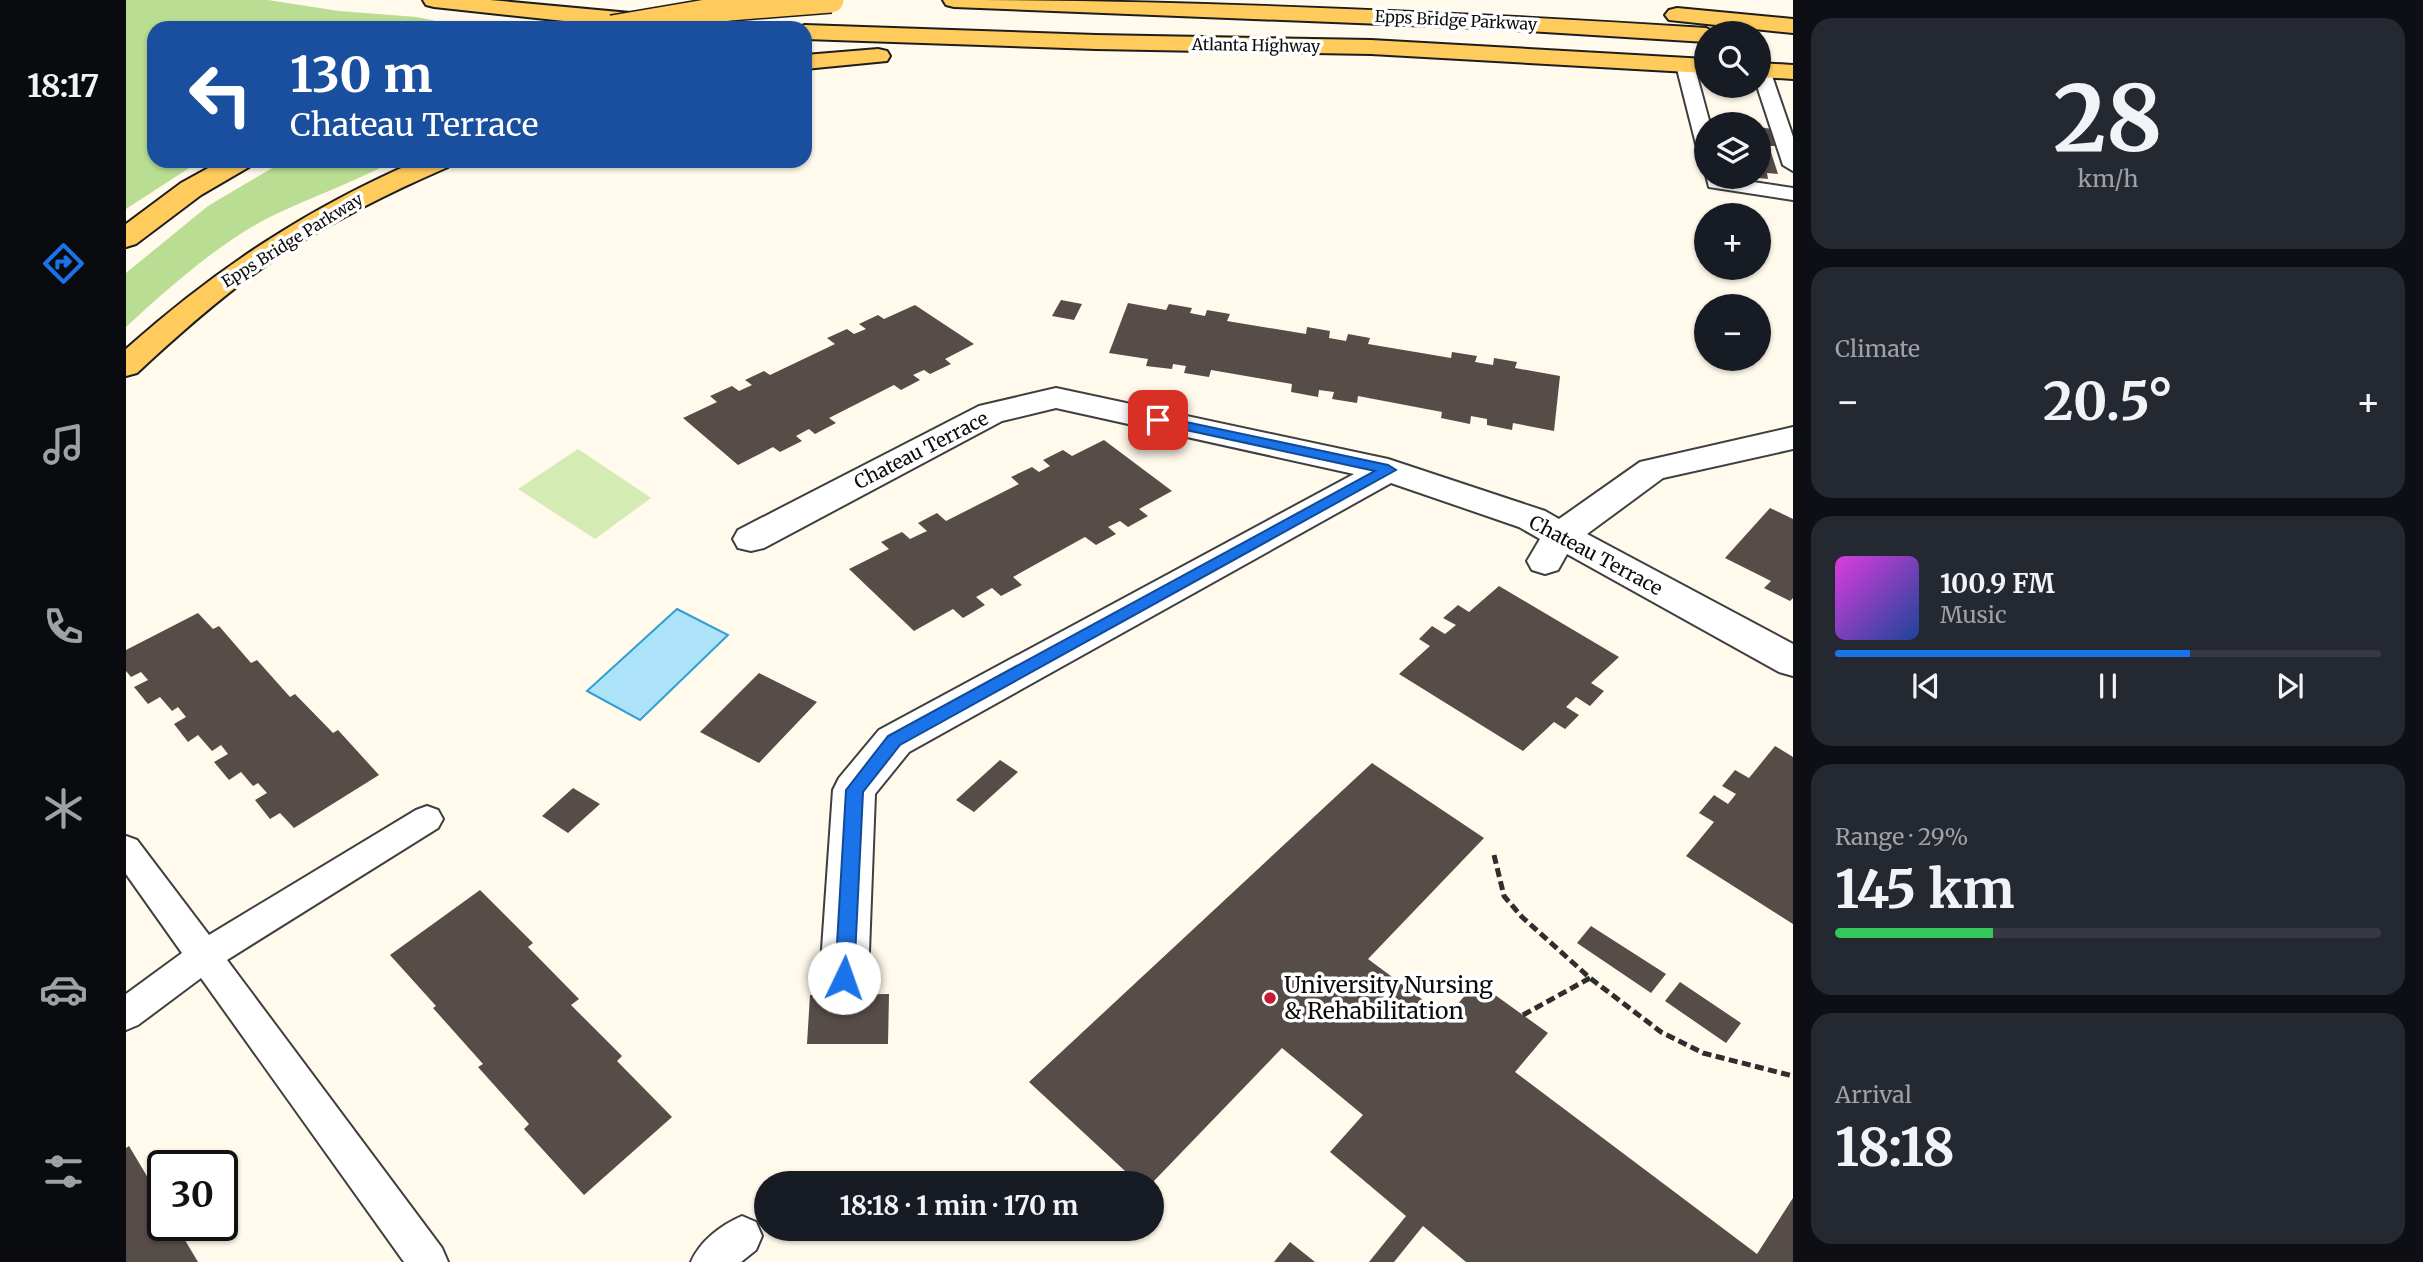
<!DOCTYPE html>
<meta charset="utf-8">
<style>
body{margin:0;font-family:Merriweather,serif;background:#242831;color:#f1f3f6;height:100vh;display:flex;flex-direction:column;font-size:26px;white-space:nowrap}
*{box-sizing:border-box;margin:0}
p{font-size:23px;color:#9ea1a6}
.icon{flex:none;width:38px;height:38px;fill:none;stroke:currentColor;stroke-width:2;stroke-linecap:round;stroke-linejoin:round}
.map{position:relative;flex:1;overflow:hidden}
.details{display:flex;flex-direction:column;gap:18px;padding:18px;background:#0d0f14;width:630px}
.details>*{flex:none}
.banner{position:absolute;left:21px;top:21px;width:665px;height:147px;border-radius:21px;box-shadow:0 2px 5px #0004;background:#1a4fa0;color:#fff;overflow:hidden}
.tools{position:absolute;left:1568px;top:21px;display:grid;gap:14px}
.tools a{display:grid;place-items:center;width:77px;height:77px;border-radius:50%;background:#171b24;box-shadow:0 2px 5px #0004;font-size:35px}
.speed{position:absolute;left:21px;top:1150px;display:flex;gap:14px;font-size:35px;font-weight:700;text-align:center}
.speed>*{display:grid;place-content:center;width:91px;height:91px;border-radius:50%;background:#171b24;box-shadow:0 2px 5px #0004;line-height:1}
.speed .limit{border:4px solid #111;border-radius:10px;background:#fff;color:#111}
.pin{position:absolute;display:grid;place-items:center;width:60px;height:60px;color:#fff;margin:-30px;border-radius:14px;box-shadow:0 4px 10px #0006}
.me{position:absolute;width:77px;margin:-38px;rotate:3deg;stroke-linejoin:round;filter:drop-shadow(0 0 5px #0008)}
.turn{display:flex;align-items:center;gap:24px;height:147px;padding:0 28px;font-size:32px}
.turn .icon{width:91px;height:91px;stroke-width:2.5}
.turn b{display:block;font-size:49px;line-height:60px}
.big{font-size:52px;font-weight:700;line-height:1.1}
.details .tile{flex:1;display:flex;flex-direction:column;justify-content:center;gap:10px;min-width:0;padding:0 24px;border-radius:21px;background:#242831}
.details .dial{align-items:center;gap:0}
.dial b{font-size:91px;line-height:1}
.song{display:flex;align-items:center;gap:21px}
.cover{width:84px;height:84px;border-radius:10px;background:linear-gradient(135deg,hsl(300 70% 55%),hsl(220 70% 35%))}
.played{height:7px;border-radius:4px;background:linear-gradient(90deg,#1a73e8 65%,#363941 65%)}
.keys{display:flex;justify-content:space-around;direction:ltr}
.heat{display:flex;justify-content:space-between;align-items:center;font-size:38px;direction:ltr}
.charge{height:10px;border-radius:5px;background:linear-gradient(90deg,#34c759 29%,#363941 0)}
.trip{position:absolute;left:628px;top:1171px;width:410px;height:70px;border-radius:35px;background:#171b24;box-shadow:0 2px 5px #0004;font-weight:700;line-height:70px;text-align:center}
main{display:flex;flex:1;min-height:0}
.dock{display:flex;flex-direction:column;width:126px;justify-content:space-around;align-items:center;background:#090b0e;color:#9ea1a6}
.dock .icon{width:49px;height:49px}
.dock .on{color:#1a73e8}
.dock b{font-size:32px;color:#f1f3f6}
.map>svg:first-child{display:block}
.green{fill:#d5ebb4}
.forest{fill:#b9dd92}
.water{fill:#ade3f9;stroke:#319fd4;stroke-width:2}
.building{fill:#564c48}
.lines{fill:none;stroke-linecap:round;stroke-linejoin:round}
.lane-casing{stroke:#3f3f3f;stroke-width:4}
.street-casing{stroke:#3f3f3f;stroke-width:4}
.primary-casing{stroke:#1d1d1d;stroke-width:4}
.path{stroke:#2e2e2e;stroke-width:5;stroke-dasharray:9 4.5;stroke-linecap:butt}
.lane{fill:#fff;fill-rule:evenodd}
.street{fill:#fff;fill-rule:evenodd}
.primary{fill:#ffcb5c;fill-rule:evenodd}
.primary-bridge-casing{stroke:#1d1d1d;stroke-width:28;stroke-linecap:butt}
.primary-bridge{stroke:#ffcb5c;stroke-width:25}
.route{fill:#1a73e8;stroke:#114b97;stroke-width:2}
.poi-dot{fill:#c31d32;stroke:#fff;stroke-width:2.5}
.labels{text-anchor:middle;stroke-width:7;stroke-linejoin:round;paint-order:stroke}
.far-street-label{font-size:16px;fill:#0c0c0c;stroke:#fff}
.street-label{font-size:19px;fill:#0c0c0c;stroke:#fff}
.near-poi-label{font-size:23px;fill:#0c0c0c;stroke:#fff;text-anchor:start}
</style>
<main>
<nav class="dock">
<b>18:17</b>
<svg class="icon on" aria-label="directions" viewBox="0 0 24 24"><path d="M12 3l9 9-9 9-9-9zM9 14v-3h6M13 9l2 2-2 2"/></svg>
<svg class="icon" aria-label="music" viewBox="0 0 24 24"><path d="M9 18V5l10-2v13"/><circle cx="6" cy="18" r="3"/><circle cx="16" cy="16" r="3"/></svg>
<svg class="icon" aria-label="phone" viewBox="0 0 24 24"><path d="M5 4h4l2 5-3 2q2 4 5 5l2-3 5 2v4C11 20 4 13 5 4z"/></svg>
<svg class="icon" aria-label="climate" viewBox="0 0 24 24"><path d="M12 3v18M4 7l16 10M4 17L20 7"/></svg>
<svg class="icon" aria-label="car" viewBox="0 0 24 24"><path d="M5 17H2v-5l4-1 3-4h7l3 4 3 1v5h-3M9 17h6M6 11h13"/><circle cx="7" cy="17" r="2"/><circle cx="17" cy="17" r="2"/></svg>
<svg class="icon" aria-label="filters" viewBox="0 0 24 24"><path d="M4 7h16M4 17h16"/><circle cx="9" cy="7" r="2"/><circle cx="15" cy="17" r="2"/></svg>
</nav>
<div class="map">
<svg width="1667" height="1262" viewBox="0 0 1667 1262">
<rect width="100%" height="100%" fill="#fffaec"/>
<path class="green" d="M452 449 525 498 469 539 392 489Z"/>
<path class="forest" d="M0 0H142L213 11 291 17 344 28H28V161H74L0 209Z
M158 161H268C228 182 186 197 146 216 95 241 41 289 0 327V273L82 206Z"/>
<path class="water" d="M551 609 602 635 514 720 461 691Z"/>
<path class="building" d="M1633 127 1646 129 1651 146H1643L1652 174 1641 173 1642 179 1633 178Z
M935 300 956 304 948 320 926 316Z
M1002 303 1040 310 1043 304 1066 308 1064 313 1079 316 1081 310 1104 314 1101 321 1180 334 1181 327 1204 331 1203 338 1220 341 1222 334 1244 338 1242 344 1325 358 1326 352 1351 356 1349 362 1367 365 1368 358 1391 362 1389 368 1434 376 1428 431 1387 423 1386 430 1361 425V419L1345 416 1344 424 1315 418 1316 412 1232 396 1231 403 1206 399 1208 392 1193 390 1192 397 1165 392 1166 384 1085 370 1083 377 1058 373 1060 366 1047 364 1046 369 1020 366 1022 359 983 353Z
M789 305 848 344 819 359 825 364 804 374 798 370 787 375 794 380 775 390 768 385 703 418 710 423 689 434 683 429 670 436 676 441 654 452 647 447 612 465 557 418 591 402 584 396 606 386 613 391 626 385 619 380 638 371 644 375 709 344 701 338 721 329 728 334 740 329 733 324 752 315 758 319Z
M978 440 1046 491 1013 509 1022 516 1002 527 994 521 982 527 990 534 970 545 959 537 887 577 896 585 875 596 866 588 850 597 859 605 837 618 827 609 788 631 723 569 763 549 755 542 776 532 784 539 801 531 792 523 811 513 820 521 893 484 885 477 906 467 913 472 924 466 917 460 937 450 946 456Z
M1644 508 1667 519V598L1664 601 1638 588 1645 581 1599 558Z
M1373 586 1493 657 1465 683 1478 691 1464 706 1450 697 1440 707 1453 715 1439 729 1428 722 1397 751 1273 674 1304 646 1293 639 1306 626 1319 634 1330 625 1317 618 1332 605 1343 612Z
M72 613 87 629 93 626 125 663 131 660 164 697 169 694 207 733 212 730 253 775 168 828 154 813 144 819 129 800 141 793 132 783 127 786 115 772 103 780 88 762 102 754 95 745 86 751 72 735 62 742 48 724 60 717 52 707 46 711 34 697 22 704 8 687 22 680 15 672 5 677 0 671V650Z
M633 673 691 702 633 763 574 732Z
M1649 746 1667 757V924L1560 856 1588 822 1573 813 1588 795 1602 804 1610 794 1596 786 1609 770 1623 778Z
M874 760 892 772 848 812 830 800Z
M1246 763 1358 838 1242 959 1320 1017 1351 982 1422 1033 1389 1072 1631 1254 1667 1198V1262H1340L1297 1226 1268 1262H1243L1280 1216 1204 1152 1237 1115 1156 1048 1026 1183H1012L903 1082Z
M447 788 474 804 442 833 416 816Z
M354 890 407 943 402 947 453 999 445 1005 496 1056 491 1061 546 1117 458 1195 398 1129 403 1124 352 1067 357 1064 307 1008 310 1006 264 955Z
M1465 926 1540 974 1525 993 1451 943Z
M1554 982 1615 1023 1600 1043 1539 1001Z
M763 994 762 1044H681L684 995Z
M3 1146 37 1203V1225H50L72 1262H0V1148Z
M1164 1242 1189 1262H1148Z"/>
<g class="lines">
<defs>
<path id="lane" d="M1559 60 1568 65 1584 124H1580V150L1570 144 1550 65Z
M1633 65 1641 66 1644 70 1667 137V171L1657 165 1631 86Z
M1580 175 1667 188V200L1583 187Z
M301 806 312 810 317 819 312 828 101 960 316 1248 322 1262H278L75 978 12 1025 0 1030V994L56 953 0 874V836L11 840 83 935 290 810Z
M616 1216 630 1222 636 1236 630 1250 615 1262H565C574 1241 595 1225 616 1216Z"/>
<path id="street" d="M930 388 1262 459 1419 511 1433 519 1514 462 1667 427V449L1537 478 1461 534 1667 644V676L1653 672 1441 554 1432 570 1419 574 1406 570 1401 561 1414 539 1393 527 1265 483 783 752 749 794 742 978 735 993 718 999 701 993 694 978 707 790 713 778 753 730 1228 474 930 408 876 421 638 548 625 551 612 548 607 539 612 530 853 406Z"/>
<path id="primary" d="M297 0H364L591 21 599 23 603 28H504L308 7 300 5Z
M817 0C1072 0 1326 12 1580 28L1591 33H1580V42L1356 28 828 7 820 5Z
M1551 8 1667 19V33L1543 20 1539 15 1543 10Z
M679 25 970 35 1245 40 1580 59V73L1245 54 970 49 679 39V28H670Z
M752 49 761 51 764 56 761 61 679 69V55Z
M1633 63 1667 65V79L1633 77Z
M95 161H127L123 167 75 195 10 244 0 247V224L55 183Z
M291 161H326L322 167C260 194 199 224 143 263 96 296 53 334 11 373L0 376V349C90 269 180 209 291 161Z"/>
</defs>
<use href="#lane" class="lane-casing"/>
<use href="#street" class="street-casing"/>
<use href="#primary" class="primary-casing"/>
<path class="path" d="M1368 855 1378 896 1396 917 1464 978 1535 1032 1577 1053 1667 1076
M1397 1015 1464 978"/>
<use href="#lane" class="lane"/>
<use href="#street" class="street"/>
<use href="#primary" class="primary"/>
<defs>
<path id="primary-bridge" d="M486 28 604 8 705 0"/>
</defs>
<use href="#primary-bridge" class="primary-bridge-casing"/>
<use href="#primary-bridge" class="primary-bridge"/>
</g>
<path class="route" d="M1032 416 1262 465 1270 470 774 745 737 792 728 978 725 984 718 987 711 984 709 978 720 790 762 736 1249 471 1028 423 1026 420Z"/>
<circle class="poi-dot" cx="1144" cy="998" r="7"/>
<g class="labels">
<g class="far-street-label">
<text transform="translate(1330 20) rotate(3)" y="6">Epps Bridge Parkway</text>
<text transform="translate(1130 45) rotate(1)" y="6">Atlanta Highway</text>
<text transform="translate(166 240) rotate(-32)" y="6">Epps Bridge Parkway</text>
</g>
<g class="street-label">
<text transform="translate(795 450) rotate(-27)" y="7">Chateau Terrace</text>
<text transform="translate(1470 555) rotate(28)" y="7">Chateau Terrace</text>
</g>
<g class="near-poi-label">
<text x="1158" y="993">University Nursing<tspan x="1158" dy="26">&amp; Rehabilitation</tspan></text>
</g>
</g>
</svg>
<div class="tools">
<a><svg class="icon" aria-label="search" viewBox="0 0 24 24"><circle cx="10" cy="10" r="6"/><path d="M15 15l6 6"/></svg></a>
<a><svg class="icon" aria-label="layers" viewBox="0 0 24 24"><path d="M12 4l9 5-9 5-9-5zM3 14l9 5 9-5"/></svg></a>
<a>+</a>
<a>−</a>
</div>
<div class="speed"><div class="limit">30</div></div>
<div class="pin" style="left:1032px;top:420px;background:#d93025"><svg class="icon" aria-label="arrive" viewBox="0 0 24 24"><path d="M6 21V4h12l-3 4 3 4H6"/></svg></div>
<svg class="me" style="left:718px;top:978px" viewBox="-20 -20 40 40"><circle r="19" fill="#fff"/><path d="M0-13L10 11 0 6-10 11z" fill="#1a73e8"/></svg>
<div class="trip">18:18 · 1 min · 170 m</div>
<div class="banner">
<div class="turn"><svg class="icon" aria-label="left" viewBox="0 0 24 24"><path d="M17 20v-9H6M10 6l-5 5 5 5"/></svg><div><b>130 m</b>Chateau Terrace</div></div>
</div>
</div>
<section class="details">
<div class="tile dial"><b>28</b><p>km/h</p></div>
<div class="tile"><p>Climate</p>
<div class="heat"><a>−</a><b class="big">20.5°</b><a>+</a></div>
</div>
<div class="tile">
<div class="song"><i class="cover"></i><div><b>100.9 FM</b><p>Music</p></div></div>
<div class="played"></div>
<div class="keys"><svg class="icon" aria-label="previous" viewBox="0 0 24 24"><path d="M18 5L8 12l10 7zM5 5v14"/></svg><svg class="icon" aria-label="pause" viewBox="0 0 24 24"><path d="M8 5v14M16 5v14"/></svg><svg class="icon" aria-label="next" viewBox="0 0 24 24"><path d="M6 5l10 7-10 7zM19 5v14"/></svg></div>
</div>
<div class="tile"><p>Range · 29%</p><b class="big">145 km</b><div class="charge"></div></div>
<div class="tile"><p>Arrival</p><b class="big">18:18</b></div>
</section>
</main>
